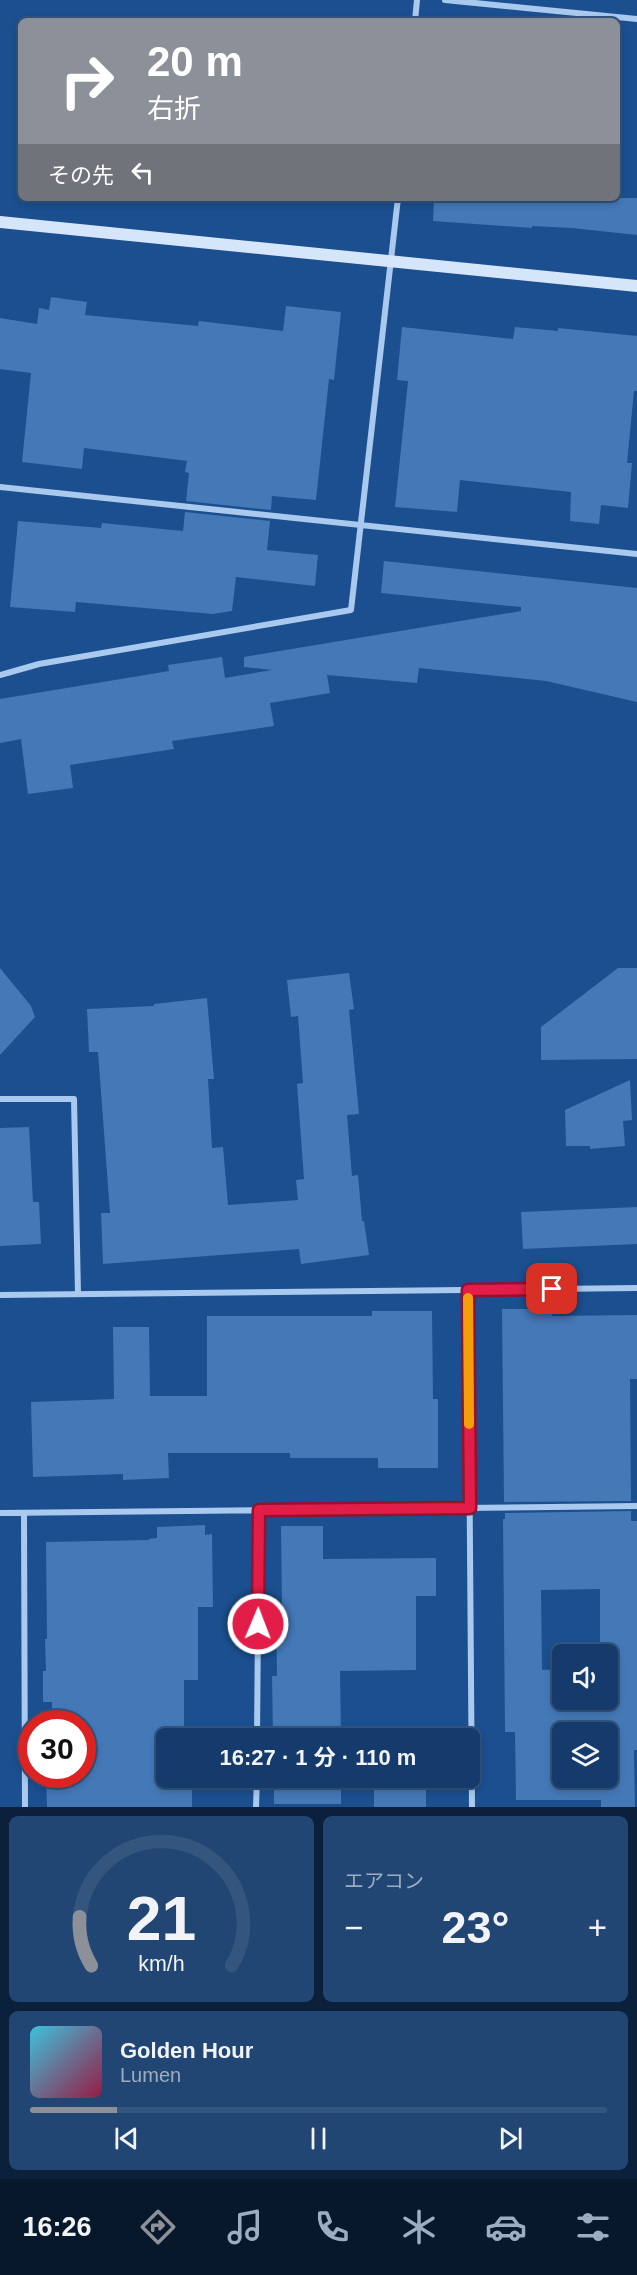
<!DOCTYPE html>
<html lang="ja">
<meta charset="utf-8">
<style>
body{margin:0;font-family:Arial,"Noto Sans JP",sans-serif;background:#214673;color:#f1f3f6;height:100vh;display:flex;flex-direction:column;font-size:22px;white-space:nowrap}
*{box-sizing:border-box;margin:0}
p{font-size:20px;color:#9dadc1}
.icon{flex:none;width:33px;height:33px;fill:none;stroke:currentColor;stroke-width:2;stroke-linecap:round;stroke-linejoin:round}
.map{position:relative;height:1807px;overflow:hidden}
.details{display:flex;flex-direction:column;gap:9px;padding:9px;background:#0b203b;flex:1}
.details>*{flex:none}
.hud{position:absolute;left:18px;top:18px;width:602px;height:183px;border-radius:9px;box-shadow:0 3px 9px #0003,0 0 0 2px #33557e;background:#8c9099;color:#fff;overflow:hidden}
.buttons{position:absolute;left:552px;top:1644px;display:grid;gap:12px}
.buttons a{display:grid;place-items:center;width:66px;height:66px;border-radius:9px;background:#143b6b;box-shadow:0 3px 9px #0003,0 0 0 2px #33557e;font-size:30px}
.speed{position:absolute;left:18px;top:1710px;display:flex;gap:12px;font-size:30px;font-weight:700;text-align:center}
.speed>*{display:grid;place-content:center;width:78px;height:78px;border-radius:50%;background:#143b6b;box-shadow:0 3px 9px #0003,0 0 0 2px #33557e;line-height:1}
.speed .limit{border:9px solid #d22;background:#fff;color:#111}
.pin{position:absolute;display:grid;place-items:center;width:51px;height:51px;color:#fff;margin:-26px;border-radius:12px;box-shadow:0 3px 9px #0006}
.me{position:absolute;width:66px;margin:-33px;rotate:1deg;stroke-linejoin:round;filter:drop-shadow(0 0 4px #0008)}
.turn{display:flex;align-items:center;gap:21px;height:126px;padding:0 30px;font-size:27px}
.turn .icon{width:78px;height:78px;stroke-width:2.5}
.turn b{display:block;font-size:42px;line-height:51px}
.then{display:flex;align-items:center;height:57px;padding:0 30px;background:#0003;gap:12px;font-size:22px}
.big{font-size:45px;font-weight:700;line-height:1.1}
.details .tile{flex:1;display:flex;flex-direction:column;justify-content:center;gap:9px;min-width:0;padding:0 21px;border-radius:9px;background:#214673}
.details .dial{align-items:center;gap:0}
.dial svg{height:156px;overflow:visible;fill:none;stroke:#33557e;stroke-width:7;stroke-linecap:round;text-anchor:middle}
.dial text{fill:#f1f3f6;stroke:none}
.song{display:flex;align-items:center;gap:18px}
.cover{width:72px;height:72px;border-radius:9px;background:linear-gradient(135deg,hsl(190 70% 55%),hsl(340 70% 35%))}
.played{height:6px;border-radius:3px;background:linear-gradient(90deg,#8c9099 15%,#33557e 15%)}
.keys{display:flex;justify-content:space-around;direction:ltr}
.heat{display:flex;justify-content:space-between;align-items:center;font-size:33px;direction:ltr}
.details .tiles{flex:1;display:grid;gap:9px;grid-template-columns:1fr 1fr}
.tile:last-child{grid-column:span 2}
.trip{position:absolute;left:156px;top:1728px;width:324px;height:60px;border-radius:9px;background:#143b6b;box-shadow:0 3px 9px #0003,0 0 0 2px #33557e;font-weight:700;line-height:60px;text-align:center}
.menu{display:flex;height:96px;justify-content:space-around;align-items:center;background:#08182b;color:#9dadc1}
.menu .icon{width:42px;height:42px}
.menu .on{color:#8c9099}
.menu b{font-size:27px;color:#f1f3f6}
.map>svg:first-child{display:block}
.building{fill:#4478b7;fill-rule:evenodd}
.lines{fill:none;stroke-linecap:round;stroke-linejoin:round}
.street{stroke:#a9c9ee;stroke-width:6}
.secondary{stroke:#d6e6fa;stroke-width:12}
.route-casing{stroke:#92132f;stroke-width:15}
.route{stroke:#e11d48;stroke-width:10}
.slow{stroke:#f59e0b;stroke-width:10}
</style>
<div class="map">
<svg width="637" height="1807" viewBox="0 0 637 1807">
<rect width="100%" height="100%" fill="#1b4f8f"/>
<path class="building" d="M434 198H637V235L572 228 532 226V228L433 221Z
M51 297 87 302 85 315 198 326 199 321 283 331 286 306 341 312 334 380 329 379 316 500 272 496 271 510 186 501 189 473 185 472 187 461 84 448 82 469 22 462 31 373 0 369V318L37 324 39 308 49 310Z
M402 327 513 339 515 327 558 331V328L637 336V391H634L627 463H632L628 508 601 505 599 524 570 521 571 492 460 480 457 512 395 507 408 381 397 380Z
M185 512 270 521 267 550 318 555 315 586 236 577 232 611 213 614 76 602 75 612 10 607 18 521 101 528 102 523 183 531Z
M384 561 637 588V702L546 681 419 668 417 683 327 675 330 693 270 703 274 726 172 741 174 749 70 765 73 788 28 794 21 739 0 743V699L169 671 168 665 222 657 225 678 272 670 244 667V657L521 611V607L381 593Z
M0 968 31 1006 35 1017 0 1055Z
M618 968H637V1059L541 1060V1027Z
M349 973 354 1009 349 1010 359 1114 347 1115 352 1176 358 1175 362 1221H364L369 1255 301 1264 299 1249 103 1264 101 1213H110L98 1052H89L87 1009 154 1006V1004L207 998 214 1079H208L212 1148 223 1147 228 1205 298 1200 296 1180 304 1179 297 1084 303 1083 298 1016 291 1017 287 980Z
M630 1080 632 1120 623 1121 625 1146 590 1149V1146H566L565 1110Z
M29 1127 33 1202H39L41 1244 0 1246V1128Z
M637 1207V1244L523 1249 521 1212Z
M502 1309H551L552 1316 637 1315V1379H630L631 1501 504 1502Z
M372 1311H432L433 1399H438V1468H378V1458H290V1453H168L169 1478 123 1480V1474L33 1477 31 1402 114 1399 113 1327H149L150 1396H207V1316H372Z
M631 1511V1521H637V1750H634L635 1807H601V1800H516L515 1732H505L503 1519H505V1513ZM600 1589V1654H608V1700H562V1669L542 1670 541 1590ZM562 1732H608V1778H562Z
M205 1525V1535L212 1534 213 1607H198V1680H184V1738H166V1778H192V1807H47L46 1774H82V1724H52V1702H43V1671H46L45 1639H47L46 1542 149 1540V1539L157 1538V1527Z
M281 1526H323V1559L436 1558V1596H416V1670L340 1671 341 1738H273L272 1676H277L276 1609H282Z
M274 1778H341V1804H274Z
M374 1778H426V1807H374Z"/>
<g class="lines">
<path class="street" d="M445 0 637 19
M415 21 417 0
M0 487 637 554
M0 675 39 664 351 610 398 198
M0 1099H74L78 1294
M468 1290 472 1807
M0 1295 637 1288
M0 1513 637 1506
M24 1513 25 1807
M257 1738 259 1510
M256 1807 257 1778"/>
<path class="secondary" d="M0 222 637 286"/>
</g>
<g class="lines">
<defs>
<path id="route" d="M258 1624 259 1510 470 1508 468 1290 552 1289"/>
</defs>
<use href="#route" class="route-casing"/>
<use href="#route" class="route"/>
<path class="slow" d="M468 1298 469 1424"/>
</g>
</svg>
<div class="buttons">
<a><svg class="icon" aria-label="sound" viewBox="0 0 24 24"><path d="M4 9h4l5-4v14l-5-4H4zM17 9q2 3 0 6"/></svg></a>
<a><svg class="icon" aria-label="layers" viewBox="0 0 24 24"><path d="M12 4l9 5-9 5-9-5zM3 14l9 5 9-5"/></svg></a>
</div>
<div class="speed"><div class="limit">30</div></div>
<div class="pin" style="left:552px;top:1289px;background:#d93025"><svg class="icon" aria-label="arrive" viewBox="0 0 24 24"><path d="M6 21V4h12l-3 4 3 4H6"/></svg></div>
<svg class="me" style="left:258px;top:1624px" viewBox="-20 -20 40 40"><circle r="17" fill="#e11d48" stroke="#fff" stroke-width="3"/><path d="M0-11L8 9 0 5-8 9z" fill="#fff"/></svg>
<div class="trip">16:27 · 1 分 · 110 m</div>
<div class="hud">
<div class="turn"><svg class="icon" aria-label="right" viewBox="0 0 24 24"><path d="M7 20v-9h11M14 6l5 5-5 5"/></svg><div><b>20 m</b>右折</div></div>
<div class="then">その先<svg class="icon" aria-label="left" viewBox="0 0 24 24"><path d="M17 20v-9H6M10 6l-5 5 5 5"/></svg></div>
</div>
</div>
<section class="details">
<div class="tiles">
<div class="tile dial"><svg viewBox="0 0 100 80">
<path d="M14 69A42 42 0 1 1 86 69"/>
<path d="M14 69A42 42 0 0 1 8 44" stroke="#8c9099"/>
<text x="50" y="56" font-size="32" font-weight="700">21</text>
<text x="50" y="72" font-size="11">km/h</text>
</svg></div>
<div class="tile"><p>エアコン</p>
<div class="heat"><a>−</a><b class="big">23°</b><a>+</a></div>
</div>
<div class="tile">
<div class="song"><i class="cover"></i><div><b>Golden Hour</b><p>Lumen</p></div></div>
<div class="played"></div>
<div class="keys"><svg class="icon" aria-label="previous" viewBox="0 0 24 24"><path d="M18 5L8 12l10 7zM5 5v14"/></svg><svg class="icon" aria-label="pause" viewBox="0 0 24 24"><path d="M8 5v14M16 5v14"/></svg><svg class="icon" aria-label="next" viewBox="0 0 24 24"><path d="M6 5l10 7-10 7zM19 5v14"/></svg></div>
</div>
</div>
</section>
<nav class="menu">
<b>16:26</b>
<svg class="icon on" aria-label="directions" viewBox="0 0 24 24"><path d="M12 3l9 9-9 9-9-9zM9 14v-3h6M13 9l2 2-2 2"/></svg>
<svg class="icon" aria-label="music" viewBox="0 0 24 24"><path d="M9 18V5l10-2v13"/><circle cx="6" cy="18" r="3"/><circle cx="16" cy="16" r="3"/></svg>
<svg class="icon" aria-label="phone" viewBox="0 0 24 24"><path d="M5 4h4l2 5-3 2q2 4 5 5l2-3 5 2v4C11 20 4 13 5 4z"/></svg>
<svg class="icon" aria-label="climate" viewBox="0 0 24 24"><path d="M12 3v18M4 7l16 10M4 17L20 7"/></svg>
<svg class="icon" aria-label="car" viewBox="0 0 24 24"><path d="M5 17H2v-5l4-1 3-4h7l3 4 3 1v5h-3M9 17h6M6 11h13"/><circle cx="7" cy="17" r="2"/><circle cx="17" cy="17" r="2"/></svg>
<svg class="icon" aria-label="filters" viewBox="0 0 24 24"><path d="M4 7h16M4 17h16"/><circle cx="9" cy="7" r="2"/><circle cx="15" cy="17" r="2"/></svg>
</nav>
